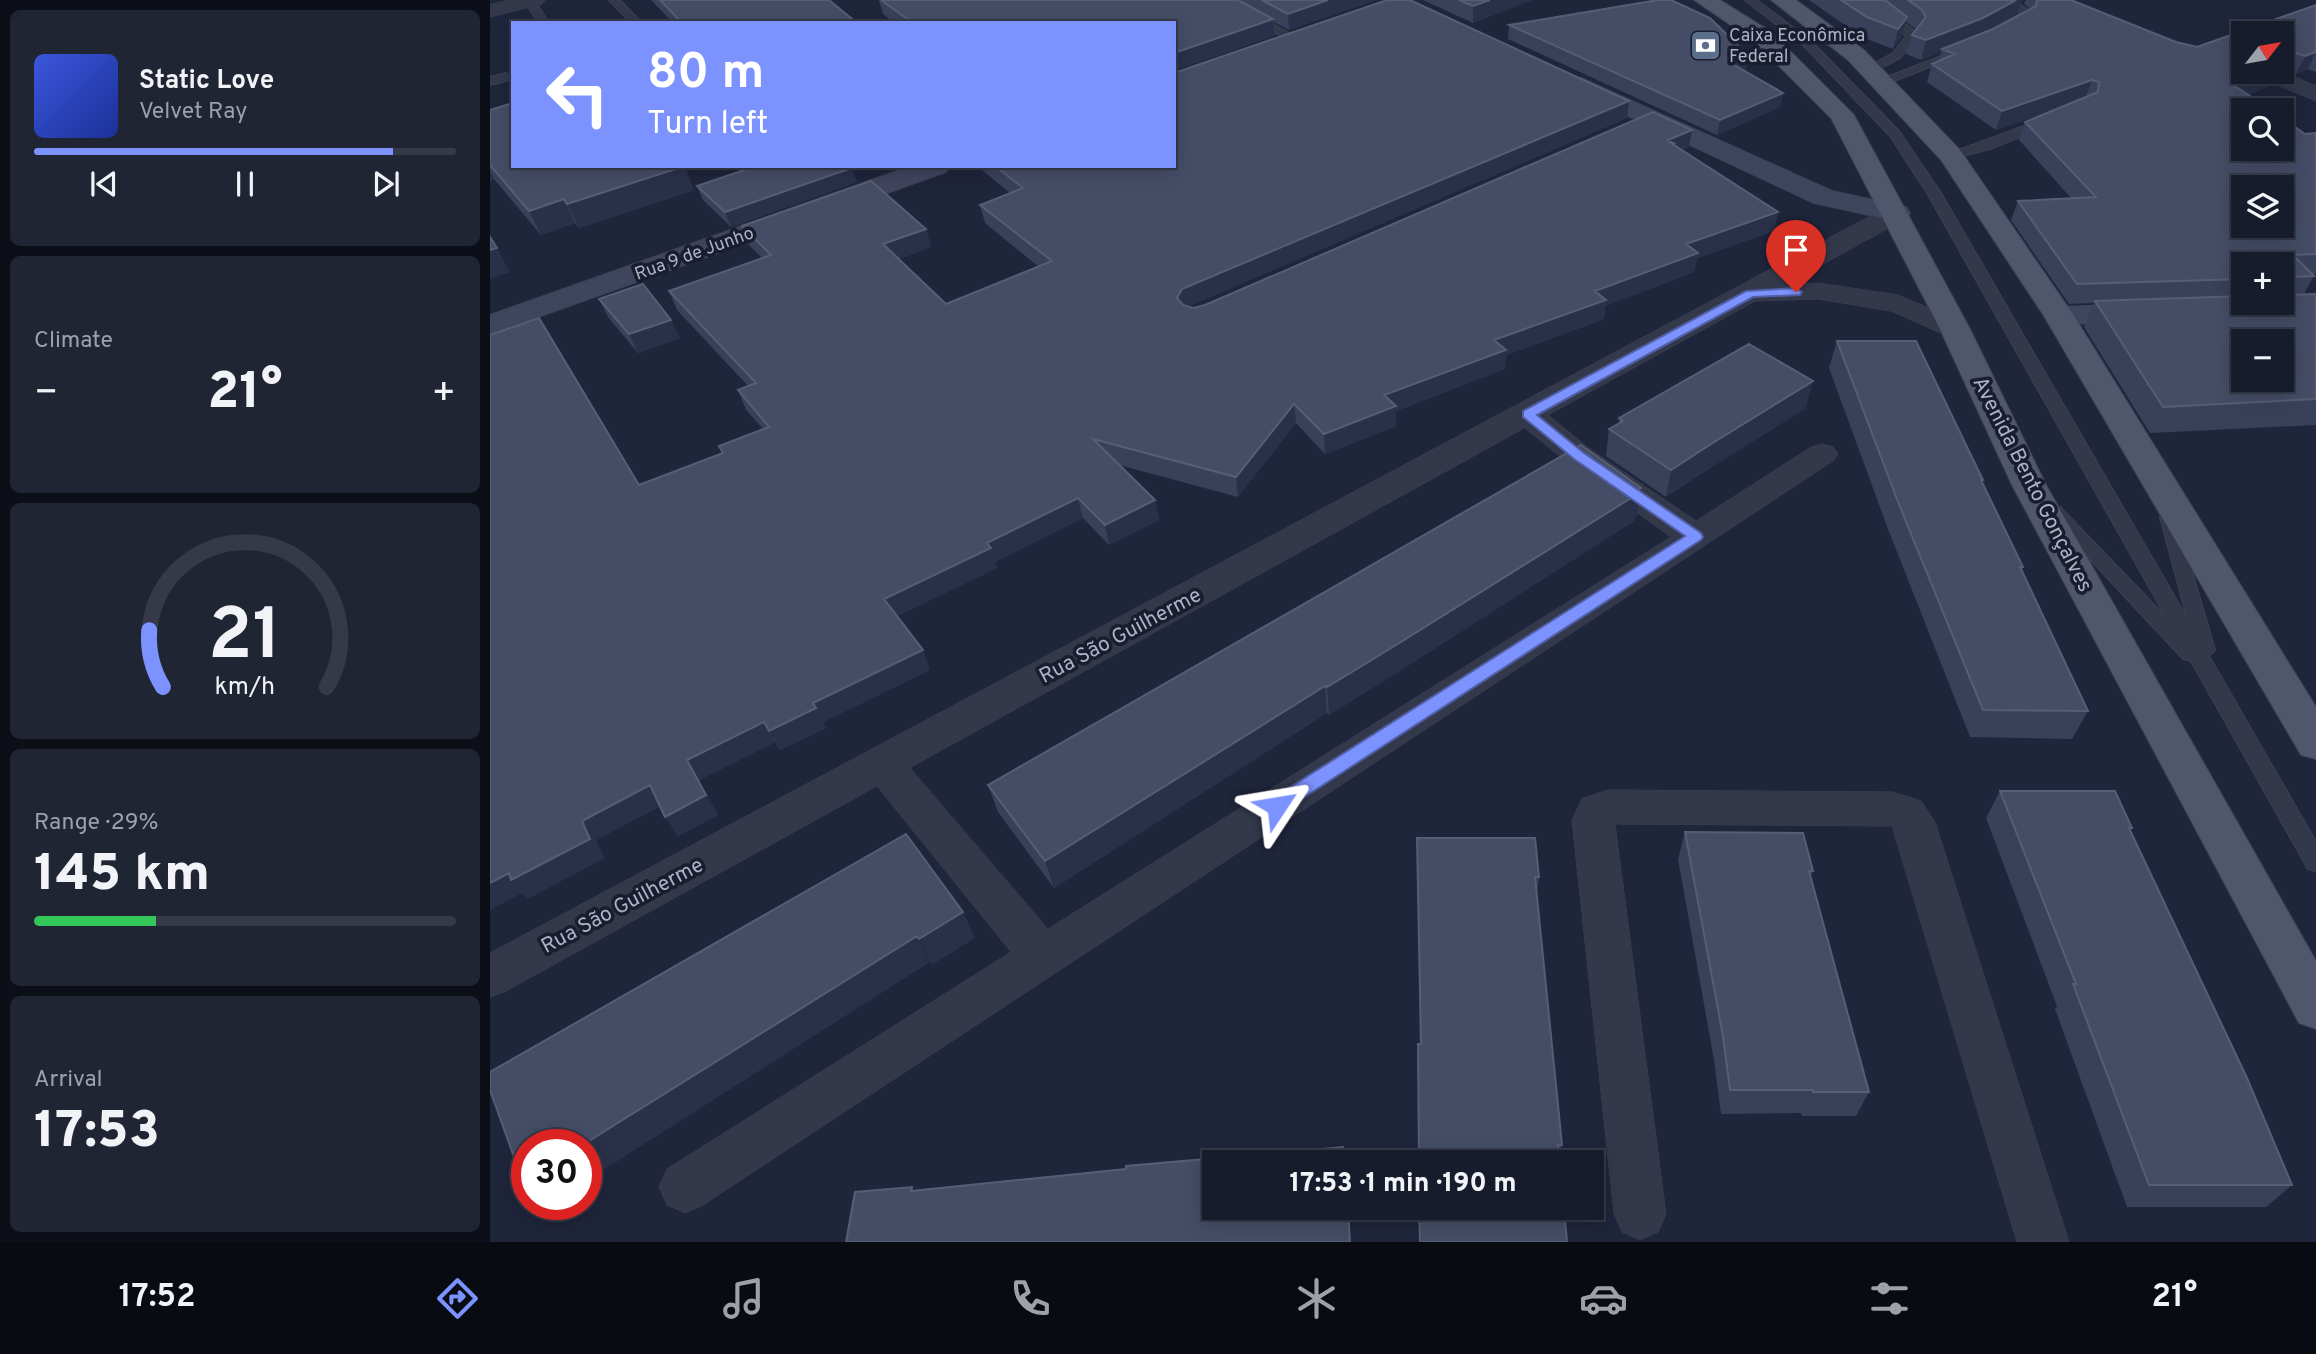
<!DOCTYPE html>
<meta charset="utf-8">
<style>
body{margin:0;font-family:Overpass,sans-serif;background:#202534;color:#f1f3f6;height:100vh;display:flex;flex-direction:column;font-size:26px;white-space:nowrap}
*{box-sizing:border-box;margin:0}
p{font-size:23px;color:#9ea1a9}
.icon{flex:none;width:38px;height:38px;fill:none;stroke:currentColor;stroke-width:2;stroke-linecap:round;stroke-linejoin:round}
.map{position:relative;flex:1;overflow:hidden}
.details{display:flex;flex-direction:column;gap:10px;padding:10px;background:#0d0f18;width:490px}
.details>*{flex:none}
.top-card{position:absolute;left:21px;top:21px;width:665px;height:147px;border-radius:0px;box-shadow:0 4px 18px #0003,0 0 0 2px #363a48;background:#7b92ff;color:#fff;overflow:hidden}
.needle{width:46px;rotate:59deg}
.controls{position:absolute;left:1741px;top:21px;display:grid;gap:14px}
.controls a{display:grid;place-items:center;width:63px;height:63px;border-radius:0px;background:#171c2c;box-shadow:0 4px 18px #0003,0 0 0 2px #363a48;font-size:35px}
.speed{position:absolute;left:21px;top:1129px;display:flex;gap:14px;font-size:35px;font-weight:700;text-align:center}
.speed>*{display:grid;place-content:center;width:91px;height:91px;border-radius:50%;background:#171c2c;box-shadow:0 4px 18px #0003,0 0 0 2px #363a48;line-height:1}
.speed .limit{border:10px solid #d22;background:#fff;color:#111}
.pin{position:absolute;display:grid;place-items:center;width:60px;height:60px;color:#fff;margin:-72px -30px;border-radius:50% 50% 50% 0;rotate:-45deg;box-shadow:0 0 7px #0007}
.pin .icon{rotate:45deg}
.me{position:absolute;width:77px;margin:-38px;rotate:57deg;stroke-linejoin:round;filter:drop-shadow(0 0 5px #0008)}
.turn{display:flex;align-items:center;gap:24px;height:147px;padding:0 21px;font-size:32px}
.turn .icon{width:91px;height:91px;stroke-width:2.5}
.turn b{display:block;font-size:49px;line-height:60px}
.big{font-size:52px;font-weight:800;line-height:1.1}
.details .widget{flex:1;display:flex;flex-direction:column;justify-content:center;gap:10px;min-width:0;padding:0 24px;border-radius:10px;background:#202534}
.details .dial{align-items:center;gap:0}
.dial svg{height:182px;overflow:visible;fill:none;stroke:#363a48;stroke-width:7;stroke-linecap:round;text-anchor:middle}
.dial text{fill:#f1f3f6;stroke:none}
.song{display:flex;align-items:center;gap:21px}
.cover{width:84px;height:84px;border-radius:10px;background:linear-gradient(135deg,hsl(230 70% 55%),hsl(230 70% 35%))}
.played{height:7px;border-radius:4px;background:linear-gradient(90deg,#7b92ff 85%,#363a48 85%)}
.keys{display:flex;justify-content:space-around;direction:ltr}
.heat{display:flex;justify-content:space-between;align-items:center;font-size:38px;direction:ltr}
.charge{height:10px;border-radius:5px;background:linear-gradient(90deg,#34c759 29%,#363a48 0)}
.trip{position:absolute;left:712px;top:1150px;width:402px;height:70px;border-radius:0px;background:#171c2c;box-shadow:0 4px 18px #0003,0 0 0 2px #363a48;font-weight:800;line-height:70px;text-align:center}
.menu{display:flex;height:112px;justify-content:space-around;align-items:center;background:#090b12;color:#9ea1a9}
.menu .icon{width:49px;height:49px}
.menu .on{color:#7b92ff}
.menu b{font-size:32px;color:#f1f3f6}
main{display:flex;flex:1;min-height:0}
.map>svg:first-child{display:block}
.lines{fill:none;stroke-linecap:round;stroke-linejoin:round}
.lane-casing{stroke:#3c4154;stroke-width:2}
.street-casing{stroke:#3c4154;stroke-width:1}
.secondary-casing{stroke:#3c4154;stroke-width:2}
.primary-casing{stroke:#3c4154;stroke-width:2}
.lane{fill:#33384b;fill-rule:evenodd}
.street{fill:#33384b;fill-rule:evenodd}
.secondary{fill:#40455e;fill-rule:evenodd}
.primary{fill:#50566b;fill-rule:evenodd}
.wall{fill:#39415a;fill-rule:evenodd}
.shaded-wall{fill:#293049}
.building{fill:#454d66;stroke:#565d75;stroke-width:2;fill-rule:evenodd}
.route{fill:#7b92ff;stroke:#505fa6;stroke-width:2}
.labels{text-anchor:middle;stroke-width:7;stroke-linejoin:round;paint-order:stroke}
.far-poi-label{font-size:18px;fill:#adb2c7;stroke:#181d2f;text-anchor:start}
.far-street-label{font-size:18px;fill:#adb2c7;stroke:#181d2f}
.street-label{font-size:21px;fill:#adb2c7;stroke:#181d2f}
</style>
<main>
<section class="details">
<div class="widget">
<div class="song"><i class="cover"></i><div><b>Static Love</b><p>Velvet Ray</p></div></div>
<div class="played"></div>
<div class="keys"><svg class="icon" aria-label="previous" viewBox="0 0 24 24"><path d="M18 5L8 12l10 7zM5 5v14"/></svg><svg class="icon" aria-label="pause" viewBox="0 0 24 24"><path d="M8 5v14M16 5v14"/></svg><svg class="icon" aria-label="next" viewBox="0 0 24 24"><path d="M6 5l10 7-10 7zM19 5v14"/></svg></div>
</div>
<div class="widget"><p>Climate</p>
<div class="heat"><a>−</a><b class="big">21°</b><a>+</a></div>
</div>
<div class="widget dial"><svg viewBox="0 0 100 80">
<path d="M14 69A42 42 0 1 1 86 69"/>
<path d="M14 69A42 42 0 0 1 8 44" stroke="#7b92ff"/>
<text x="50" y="56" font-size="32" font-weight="700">21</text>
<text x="50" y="72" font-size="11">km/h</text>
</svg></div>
<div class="widget"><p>Range · 29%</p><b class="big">145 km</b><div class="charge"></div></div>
<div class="widget"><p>Arrival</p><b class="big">17:53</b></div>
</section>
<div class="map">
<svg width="1826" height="1242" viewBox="0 0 1826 1242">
<rect width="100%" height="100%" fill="#1f253b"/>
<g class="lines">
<defs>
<path id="lane" d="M34 0H44L59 23H48Z
M119 0H130L152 23H141Z
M724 0H737L810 39 800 41Z
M1255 0H1267L1323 43 1409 131 1451 193 1697 618 1670 517 1673 513H1685L1725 650 1719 656 1826 842V871L1818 869 1701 661 1693 659 1555 511 1558 507H1570L1676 617 1437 193 1400 136 1315 47Z
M1368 0H1380L1424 30 1428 36 1410 58 1379 74 1373 70 1375 68 1402 54 1416 36Z
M1511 0H1523L1540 11 1539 21 1524 29H1516V25L1530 17V14Z
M1474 47 1480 50 1478 52 1394 85 1384 82Z
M16 73 22 77 20 80 0 85V77Z
M1556 118 1560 119V125L1500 149 1461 159 1455 155Z"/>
<path id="street" d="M20 0H55L52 4 0 17V5Z
M1792 71 1826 86V101L1768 77 1765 72Z
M1406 205 1415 207 1419 213 1415 219 1297 284 1328 283 1408 295 1475 323 1480 329 1475 335 1465 338 1455 335 1401 311 1328 299 1265 301 1058 415 1100 449 1206 521 1321 447 1332 444 1343 447 1348 454 1343 461 213 1205 195 1213 177 1205 169 1187 177 1169 521 952 387 786 16 991 0 997V953L1397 207ZM1035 428 1078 463 1181 537 558 929 420 768Z
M1118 790 1403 792 1431 801 1445 822 1579 1242H1527L1402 826 1125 824 1176 1214 1168 1232 1150 1240 1132 1232 1124 1214 1082 820 1092 799Z"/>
<path id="secondary" d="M1091 78 1342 191 1416 207 1420 213 1416 219 1406 221 1324 203 1083 90 1079 85 1083 80Z
M421 166H460L456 172 0 334V315Z
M1651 304 1662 307 1666 313 1662 319 1569 325 1558 322 1554 316 1558 310 1569 307Z"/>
<path id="primary" d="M1204 0H1230L1280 31 1364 115 1480 329 1556 485 1826 961V1029L1809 1023 1522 485 1450 329 1341 118 1264 41Z
M1281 0H1306L1374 50 1470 150 1584 316 1826 707V759L1811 755 1554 316 1451 160 1358 60Z"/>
</defs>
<use href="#lane" class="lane-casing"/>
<use href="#street" class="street-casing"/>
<use href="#secondary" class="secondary-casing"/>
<use href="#primary" class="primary-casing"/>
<use href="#lane" class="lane"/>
<use href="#street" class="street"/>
<use href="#secondary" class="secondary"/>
<use href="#primary" class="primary"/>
</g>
<path class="wall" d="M161 0H339L367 23H183Z
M389 0H886L799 30 784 22 785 36 684 23H404L393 14Z
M933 0H1042L983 23Z
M1319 0H1532L1527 15 1540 9 1534 4 1536 0H1581L1686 42 1707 47 1826 5V72L1818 69 1806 74 1792 68V33H1754V72H1787L1781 85 1758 95 1815 134 1826 133V274H1822L1824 276 1814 294H1826V425L1660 433 1594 327 1604 303 1579 304 1521 220 1528 201 1581 198 1529 140 1535 122 1571 107 1506 130 1437 82 1442 64 1449 61 1451 52 1431 60 1416 54 1422 35 1426 29 1416 22 1412 37 1403 49 1372 37ZM1754 264H1792V303H1754Z
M1019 25 1256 71 1293 93 1290 107 1227 135 1018 39Z
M0 110 204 190 89 228 85 223 51 235 4 179 0 182Z
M1137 118 697 307 703 308 715 305 1202 130 1199 147 1192 150 1288 212 1284 231 1207 258 1204 272 1115 306 1114 319 1016 355 1015 369 906 411V426L835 454 806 423 748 497 629 465 665 500 669 520 619 545 593 518 505 562 507 568 407 616 440 670 333 722 336 728 290 750 285 742 209 780 228 815 188 836 170 806 106 840 114 858 37 899 32 893 149 485 232 453 229 446 273 429 256 410 248 390 258 386 187 310 179 291 272 258 259 245 252 226 436 229 441 247 409 259 456 304 549 267 495 223 490 205 520 193 487 166H684Z
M367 182 241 227 213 200 207 186Z
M109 299 190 338 148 353 118 317Z
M1347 341 1493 480 1492 483 1533 567 1532 571 1598 711 1582 739 1480 737 1398 529 1339 368Z
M1316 408 1212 473 1176 497 1116 456 1119 429 1129 424V418Z
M1151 488 1147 516 1145 517 1144 521 911 670 839 715 837 713 564 888 508 812 498 785Z
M1510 791 1642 828 1640 831 1802 1185 1776 1207H1637L1565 1009 1567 1006 1496 818Z
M1195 832 1323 871 1321 876 1379 1092 1366 1116H1312L1311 1113 1231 1114 1224 1060 1188 859Z
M927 838 1049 877 1047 892 1072 1145 1069 1157 1070 1162H928V1044H930Z"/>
<path class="shaded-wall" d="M838 0H886L799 30 798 14Z
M1000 0H1042L983 23V6Z
M1526 0H1532L1527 15 1487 38 1452 49 1451 52 1431 60 1436 40Z
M1417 17 1412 37 1403 49 1408 29Z
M783 19 785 36 684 71V53Z
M1826 52 1818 69 1806 74 1815 56Z
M1259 56 1256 71 1239 62Z
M1778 72H1787L1781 85 1736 104 1745 86Z
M1602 80 1595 99 1506 130 1512 111Z
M1293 93 1290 107 1227 135 1230 120Z
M1139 101 1137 118 695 308 687 298 692 289Z
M1202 130 1199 147 1181 155 1178 140Z
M195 166 204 190 89 228 77 204Z
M362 168 367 182 241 227 235 212Z
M0 170 4 179 0 182Z
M74 199 85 223 51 235 39 211Z
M1288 212 1284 231 1207 258 1204 272 1115 306 1114 319 1016 355 1015 369 906 411V426L835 454 834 434 894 395 1004 340 1105 291 1196 244Z
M436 229 441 247 399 263 393 244Z
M7 248 20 272 0 279V250Z
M181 320 190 338 148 353 139 334Z
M1323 381 1316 408 1212 473 1176 497 1181 470 1218 446Z
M804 404 806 423 748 497 746 477Z
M1151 488 1147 516 1145 517 1144 521 911 670 839 715 837 687Z
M588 498 593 518 505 562 507 568 402 619 394 599 497 543Z
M665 500 669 520 619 545 615 525Z
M433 650 440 670 333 722 336 728 290 750 279 731 323 703Z
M835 686 837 713 564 888 555 861Z
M274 722 285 742 209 780 228 815 188 836 175 817 197 760Z
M160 785 173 805 106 840 114 858 37 899 32 893 0 910V883L92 821Z
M473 912 485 938 442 965 429 939Z
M427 936 440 962 96 1181V1144H94Z"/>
<path class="building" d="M170 0H339L367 23H192Z
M391 0H748L783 19 684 53V23H423Z
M772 0H838L798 14Z
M897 0H920L1139 101 692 289 687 298 693 305 703 308 715 305 1163 112 1202 130 1178 140 1183 143H1181L1288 212 1196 244 1208 253 1105 291 1116 300 1004 340 1016 350 894 395 906 406 834 434 804 404 746 477 603 439 665 500 615 525 588 498 497 543 501 548 394 599 433 650 323 703 326 708 279 731 274 722 197 760 216 795 175 817 160 785 92 821 100 839 21 880 19 873 0 883V335L49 318 149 485 233 453 229 446 279 427 248 390 266 383 179 291 281 255 252 226 381 181 436 229 393 244 456 304 562 261 490 205 533 188 505 166H684V73Z
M969 0H1000L983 6Z
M1168 0H1181L1220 18 1259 56 1239 62 1293 93 1230 120 1019 25Z
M1351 0H1395L1417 17 1408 29 1377 17Z
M1418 0H1526L1493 18 1436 40 1422 35 1436 17 1431 9Z
M1547 0H1581L1686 42 1707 47 1826 5V52L1815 56 1800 51H1792V33H1754V72H1778L1745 86 1781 110H1754V149H1792V118L1815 134 1826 133V254L1803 255 1824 276 1803 277 1800 280H1792V264H1754V279L1587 284 1528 201 1606 197 1535 122 1608 92 1609 82 1602 80 1512 111 1442 64 1465 54 1452 49 1503 29 1546 6ZM1754 187H1792V226H1754Z
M23 103V166H195L77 204 74 199 39 211 0 165V110Z
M266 166H361L362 168 235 212 207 186Z
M0 237 7 248 0 250Z
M153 284 181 320 139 334 109 299Z
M1826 294V399L1673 407 1605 301 1754 296V303H1792V295ZM1754 341H1792V380H1754Z
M1347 341H1426L1493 480H1491L1533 567H1530L1598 711 1493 710 1408 502Z
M1259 344 1323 381 1218 446 1181 470 1119 429 1133 421 1129 418Z
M1091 445 1151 488 1146 491 1149 493 911 642 837 687 835 686 555 861 498 785Z
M1510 791H1625L1642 828H1639L1757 1078 1802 1185H1659L1583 984H1586Z
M1195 832 1313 833 1323 871H1319L1379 1092H1323V1090H1240L1233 1036Z
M416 834 473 912 429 939 427 936 94 1144H37V1180L33 1182 0 1090V1072Z
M927 838H1045L1049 877H1045L1072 1145H1068L1070 1162H929L928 1044H931Z
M853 1147 854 1162H724V1208H858L860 1242H356L365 1192 422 1187 421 1191 636 1169V1166Z
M929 1208H1074L1077 1242H930Z"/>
<path class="route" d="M1306 288 1312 292 1310 295 1263 297 1047 415 1094 453 1211 533 1213 537 1211 540 793 811 787 813 780 811 778 806 780 800 1195 536 1084 459 1033 417V411L1256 291Z"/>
<defs>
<symbol id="bank-square" viewBox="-11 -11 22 22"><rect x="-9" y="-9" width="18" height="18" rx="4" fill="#5c6f8a" stroke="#181d2f"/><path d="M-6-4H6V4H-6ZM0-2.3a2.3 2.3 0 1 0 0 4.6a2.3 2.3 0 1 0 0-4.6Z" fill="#fff"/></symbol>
</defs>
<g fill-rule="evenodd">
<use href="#bank-square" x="1198" y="28" width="35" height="35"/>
</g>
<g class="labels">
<g class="far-poi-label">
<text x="1239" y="41">Caixa Econômica<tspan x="1239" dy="21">Federal</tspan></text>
</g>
<g class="far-street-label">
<text transform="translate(204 253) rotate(-20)" y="6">Rua 9 de Junho</text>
</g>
<g class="street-label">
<text transform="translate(1543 484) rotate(63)" y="7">Avenida Bento Gonçalves</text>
<text transform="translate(630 635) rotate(-28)" y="7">Rua São Guilherme</text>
<text transform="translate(132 905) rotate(-28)" y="7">Rua São Guilherme</text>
</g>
</g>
</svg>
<div class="controls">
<a><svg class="needle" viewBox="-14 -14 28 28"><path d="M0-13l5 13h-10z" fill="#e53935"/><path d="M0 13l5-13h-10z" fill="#9ea1a9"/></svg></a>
<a><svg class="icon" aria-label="search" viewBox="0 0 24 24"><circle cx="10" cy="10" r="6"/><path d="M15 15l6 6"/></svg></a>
<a><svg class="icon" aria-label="layers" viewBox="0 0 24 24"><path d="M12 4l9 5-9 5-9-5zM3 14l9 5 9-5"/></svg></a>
<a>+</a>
<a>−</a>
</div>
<div class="speed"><div class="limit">30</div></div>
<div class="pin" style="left:1306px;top:292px;background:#d93025"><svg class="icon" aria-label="arrive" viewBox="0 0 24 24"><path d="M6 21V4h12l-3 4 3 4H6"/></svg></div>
<svg class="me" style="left:787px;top:806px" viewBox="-20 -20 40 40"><path d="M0-17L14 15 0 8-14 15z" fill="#7b92ff" stroke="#fff" stroke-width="4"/></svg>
<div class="trip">17:53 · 1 min · 190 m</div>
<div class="top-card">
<div class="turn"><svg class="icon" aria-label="left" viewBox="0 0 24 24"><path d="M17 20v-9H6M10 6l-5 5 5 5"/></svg><div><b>80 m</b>Turn left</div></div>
</div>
</div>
</main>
<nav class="menu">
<b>17:52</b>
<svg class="icon on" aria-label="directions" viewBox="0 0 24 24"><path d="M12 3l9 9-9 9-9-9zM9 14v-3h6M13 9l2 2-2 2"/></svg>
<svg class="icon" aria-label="music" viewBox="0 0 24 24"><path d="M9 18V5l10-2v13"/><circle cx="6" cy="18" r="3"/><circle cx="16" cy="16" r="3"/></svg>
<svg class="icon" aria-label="phone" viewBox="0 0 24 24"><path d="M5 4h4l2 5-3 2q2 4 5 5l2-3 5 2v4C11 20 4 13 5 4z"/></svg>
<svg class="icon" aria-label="climate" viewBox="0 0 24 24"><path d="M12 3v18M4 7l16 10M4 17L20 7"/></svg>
<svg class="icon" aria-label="car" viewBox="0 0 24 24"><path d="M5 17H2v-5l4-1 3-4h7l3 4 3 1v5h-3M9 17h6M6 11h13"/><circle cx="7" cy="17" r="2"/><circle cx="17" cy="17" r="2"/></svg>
<svg class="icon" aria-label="filters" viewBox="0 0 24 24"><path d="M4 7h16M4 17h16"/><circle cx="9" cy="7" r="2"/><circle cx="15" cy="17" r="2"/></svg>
<b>21°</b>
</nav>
